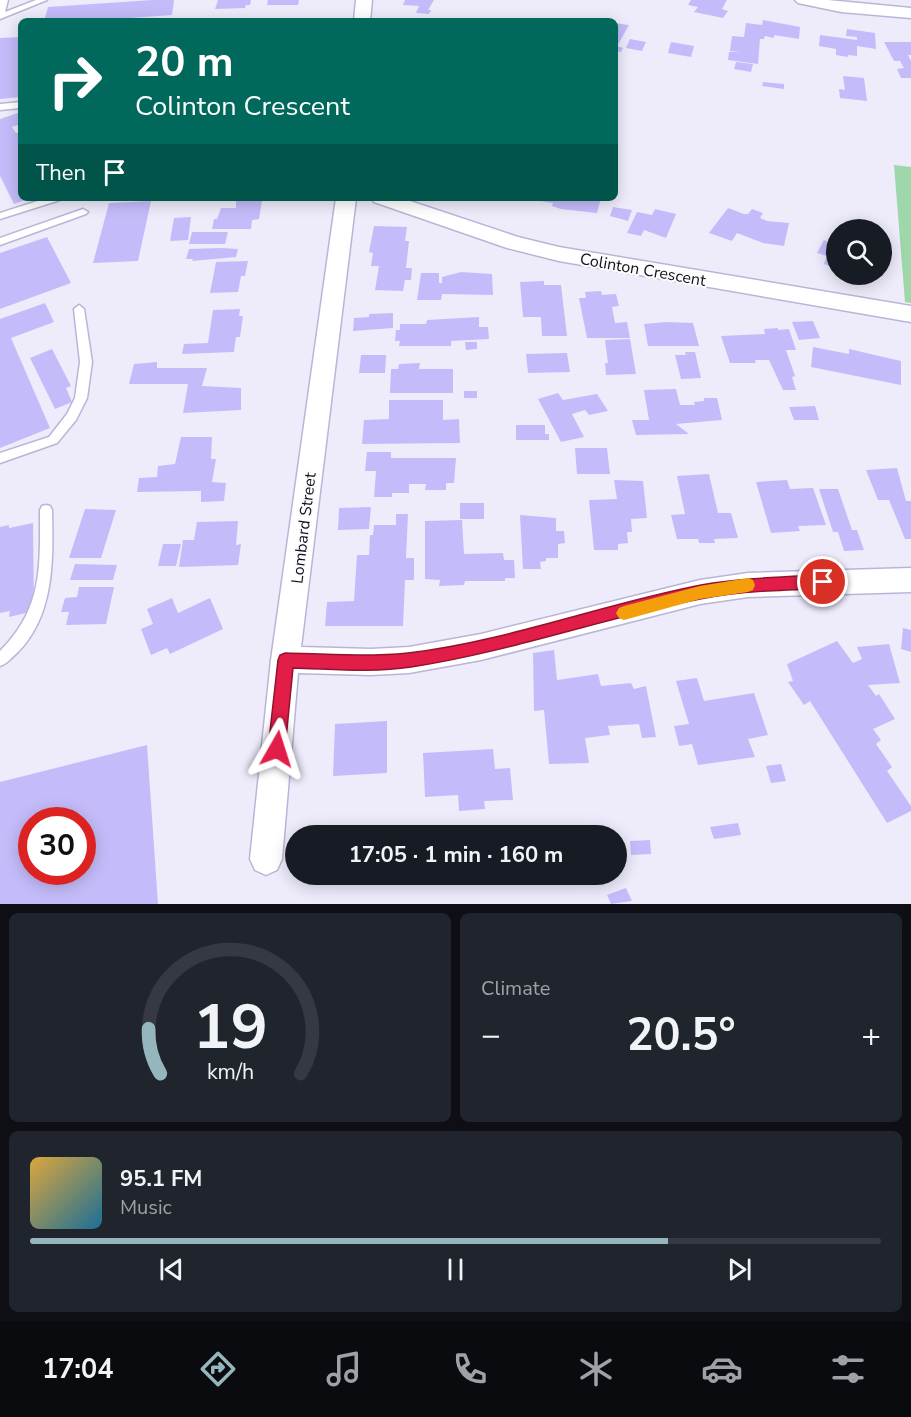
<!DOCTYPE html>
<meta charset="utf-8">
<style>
body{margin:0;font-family:"Nunito Sans",sans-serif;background:#20242c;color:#f1f3f6;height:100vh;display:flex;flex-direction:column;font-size:22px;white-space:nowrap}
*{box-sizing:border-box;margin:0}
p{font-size:20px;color:#9ea1a6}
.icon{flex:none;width:33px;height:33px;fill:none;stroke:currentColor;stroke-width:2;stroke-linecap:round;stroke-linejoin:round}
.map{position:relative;height:904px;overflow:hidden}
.details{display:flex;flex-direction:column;gap:9px;padding:9px;background:#0d0f14;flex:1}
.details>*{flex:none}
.guide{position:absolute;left:18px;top:18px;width:600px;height:183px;border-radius:9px;box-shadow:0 3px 15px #0003;background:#00695c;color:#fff;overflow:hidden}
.fabs{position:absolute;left:826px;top:219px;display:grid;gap:12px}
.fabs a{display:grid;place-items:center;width:66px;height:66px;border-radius:50%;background:#171b24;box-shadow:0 3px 15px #0003;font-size:30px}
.speed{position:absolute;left:18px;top:807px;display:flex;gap:12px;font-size:30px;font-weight:700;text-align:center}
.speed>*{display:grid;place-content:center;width:78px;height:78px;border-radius:50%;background:#171b24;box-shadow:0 3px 15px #0003;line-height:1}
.speed .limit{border:9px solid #d22;background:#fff;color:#111}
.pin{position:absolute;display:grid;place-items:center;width:51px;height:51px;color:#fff;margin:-26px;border:3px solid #fff;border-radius:50%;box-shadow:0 2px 6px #0007}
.me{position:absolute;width:66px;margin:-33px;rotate:6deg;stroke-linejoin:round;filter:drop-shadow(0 0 4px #0008)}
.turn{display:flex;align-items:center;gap:21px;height:126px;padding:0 18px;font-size:27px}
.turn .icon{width:78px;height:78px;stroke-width:2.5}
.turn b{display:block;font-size:42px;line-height:51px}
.then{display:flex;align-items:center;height:57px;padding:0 18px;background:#0003;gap:12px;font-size:22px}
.big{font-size:45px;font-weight:700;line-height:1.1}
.details .widget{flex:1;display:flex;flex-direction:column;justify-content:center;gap:9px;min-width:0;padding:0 21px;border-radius:9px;background:#20242c}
.details .dial{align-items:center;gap:0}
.dial svg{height:156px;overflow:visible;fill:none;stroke:#363941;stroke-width:7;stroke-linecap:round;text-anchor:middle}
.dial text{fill:#f1f3f6;stroke:none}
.song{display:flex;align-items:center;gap:18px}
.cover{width:72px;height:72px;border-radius:9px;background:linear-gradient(135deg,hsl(40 70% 55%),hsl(200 70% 35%))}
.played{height:6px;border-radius:3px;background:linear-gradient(90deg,#95b6bd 75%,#363941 75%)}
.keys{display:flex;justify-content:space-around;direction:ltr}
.heat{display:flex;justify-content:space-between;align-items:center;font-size:33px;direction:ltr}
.details .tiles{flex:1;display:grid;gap:9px;grid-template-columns:1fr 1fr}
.widget:last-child{grid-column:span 2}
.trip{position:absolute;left:285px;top:825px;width:342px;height:60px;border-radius:30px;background:#171b24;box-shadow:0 3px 15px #0003;font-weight:700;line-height:60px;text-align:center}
.tabs{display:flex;height:96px;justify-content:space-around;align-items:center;background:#090b0e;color:#9ea1a6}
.tabs .icon{width:42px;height:42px}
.tabs .selected{color:#95b6bd}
.tabs b{font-size:27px;color:#f1f3f6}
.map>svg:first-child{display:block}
.green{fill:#9ed7aa}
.building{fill:#c4bcfa;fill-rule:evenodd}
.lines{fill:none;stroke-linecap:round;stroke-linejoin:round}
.service-casing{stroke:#b9b5d8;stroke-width:3}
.minor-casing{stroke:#b9b5d8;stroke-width:3}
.service{fill:#fff;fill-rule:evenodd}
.minor{fill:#fff;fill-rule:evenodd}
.route{fill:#e11d48;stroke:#92132f;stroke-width:1.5}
.slow{fill:#f59e0b}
.labels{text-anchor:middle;stroke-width:4.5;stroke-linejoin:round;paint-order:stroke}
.street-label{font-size:16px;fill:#110f1b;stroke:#fcfcfc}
</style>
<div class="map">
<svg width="911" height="904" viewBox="0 0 911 904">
<rect width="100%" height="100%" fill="#eeecfb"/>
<path class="green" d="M894 165 911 167V303L905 302Z"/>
<path class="building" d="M152 0H174L172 15 88 21H44L48 7Z
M218 0H251L250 5H246L245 8 215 9Z
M268 0H299L298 5H267Z
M405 0H434L428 10H431L429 14 416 13 419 6 403 5Z
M691 0H727L722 9 728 11 723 18 694 12 698 7 688 5Z
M763 20 800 27 799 39 774 35V38L765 36 764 39H760L758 64 728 60 729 52H740L730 51 732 36 744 37 746 23 762 25Z
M615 23 629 25 617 46 623 48 621 52 615 51Z
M847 29 875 33 876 49 857 46V56L848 55V57L836 55V49L819 46 820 35 857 40V37L846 36Z
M21 37V97L0 99V38Z
M630 39 646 42 642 51 626 48Z
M671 42 694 46 691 57 668 53Z
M884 42H911V55H908L911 61V78H901L897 69 904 68 900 61H894Z
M736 62 753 64 751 72 734 69Z
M843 76 864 78 867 101 840 98 839 89 845 90Z
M763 82 784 84V89L762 86Z
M18 113 21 124 12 127 16 133 21 132V198H31L14 204 0 176V119Z
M533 198H601L597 213 561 209 552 206 553 203 533 200Z
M262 200 259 219 252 220 251 229H212L214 219H217L221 208H236V201Z
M151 201 138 261 93 263 109 203Z
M613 207 632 210 628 221 610 216Z
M728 208 744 214H748L752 209 763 213 760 218 767 221 789 223 784 246 763 243 737 233 732 241 709 233Z
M655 209 676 214 666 238 644 230 641 236 627 233 637 212 652 215Z
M191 217 188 240 170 241 174 218Z
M374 226 407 227 405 241H409L406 268H412L411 280H405L403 291 375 290 379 266H371L373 253 369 252Z
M192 232H228L225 244H189Z
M47 237 71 283 0 309V253Z
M824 240 837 245V268L824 264 827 256 817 253Z
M221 248 238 249 236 257 192 261 193 259H186L189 249Z
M248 261 245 276H241L238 292 210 293 216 262Z
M461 272 492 274 493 295 442 294 441 300H417L421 273H439V283H442V277Z
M544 281V285H561L567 336H542L541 317H523L520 282Z
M601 291 602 295 616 294 619 306 612 307 615 323 627 322 630 338H587L579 298H586L585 292Z
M45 303 54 322 11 338 50 428 0 448V319Z
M240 309 239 316H243L240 337H236L234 352 182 354 184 344 208 343 213 310Z
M393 313V328L353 331 354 318 369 317V314Z
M479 317V327H488L489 339 451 341V346H399L400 341H395L396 330H400V324H426L427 320Z
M813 321 820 338 799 340 792 322Z
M666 322 693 323 699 346H648L644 324Z
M778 328V330L789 329 796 350H786L795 376 792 377 796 390H783L769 360H755L756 363H730L721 336 765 334 764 329Z
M630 339 636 374 606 375 605 363H608L605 340Z
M465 342H477V349L466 350Z
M813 347 849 354V349L901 361V385L811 367Z
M52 349 71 386 66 388 72 402 55 409 30 358Z
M685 352H695L701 378 681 379 675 355H686Z
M567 353 570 372 528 373 526 354Z
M361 355H386L385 373H359Z
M157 362V368H207L202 386 241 388V410L183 413 188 384H129L134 364Z
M420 363 419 369H453V393H390L391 369H398L399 364Z
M676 389 680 405H695L694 402 704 401V398H717L722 420 676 424 689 434 636 435 632 420H649L644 390Z
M464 391H477V398H464Z
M558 393 563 400 597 394 608 411 589 415 585 410 572 414 584 437 561 442 538 399Z
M389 400H443V420L459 419 460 443 362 444 364 420 389 419Z
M815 406 819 420H794L789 407Z
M516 425H545V434H549V440H516Z
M181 437H212L211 459H216L212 482 226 483 224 501 201 502V491L137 492 139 478 157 477 158 466 175 464Z
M575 448H607L610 474H577Z
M367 452H391V458H456L454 483H446V490H425L426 484H409V493H392V497H374L376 471H365Z
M897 468 906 501H911V539H905L889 500H878L866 470Z
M709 474 718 513H731L738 538 714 539 715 543H699L698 539H677L671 515 685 514 677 476Z
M614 480 643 481 647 518 631 519 632 532H627L628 543 618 544V550H594L589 500 617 499Z
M787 480 790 489 813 488 826 525 798 526 800 531 771 533 756 482Z
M819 489H838L852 530H857L864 550 844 551 838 532H833Z
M460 503H484V519H460Z
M371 507 369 529 338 530 339 508Z
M85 509 116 510 101 558H69Z
M396 514H408L406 558H414V580H405L403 626H325L327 602 354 601 357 555H369L370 535H373L374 525H396Z
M520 515 556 518V531H564L565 543 558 544V558H546V561L540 562 541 569H523Z
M462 520 464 554 503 553 504 560H514L515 578H505V581H465L464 585 439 586 440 580 425 579V521Z
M238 521 236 545 241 544 238 565 179 567 183 540H194L197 522Z
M33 523 34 611 9 617 10 611 0 613V527L9 525V528Z
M163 544H181L176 566H158Z
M75 564 117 565 113 580H70Z
M79 587H114L106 624 66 625 69 612H61L65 598 77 597Z
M172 598 178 613 210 598 223 629 170 654 167 648 151 655 141 629 153 624 147 609Z
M903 628 911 630V652L901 649Z
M837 641 853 663 862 659 857 647 889 644 900 683 868 685 876 696 879 694 895 719 873 729 881 740 876 744 892 767 887 771 911 806V811L887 823 810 701 804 705 788 682 793 681 787 664Z
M554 650 557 680 598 674 601 686 631 683 634 689 646 686 656 737 642 738 639 724 608 726 610 735 585 738 589 763 549 764 544 710 534 711 533 653Z
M697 678 704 701 754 693 768 735 748 739 755 757 698 765 692 744 679 746 674 726 689 724 676 681Z
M387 721V773L333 776 335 724Z
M147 745 158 904H0V782ZM32 820H82V872H32Z
M493 749 495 769 510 768 513 800 484 801 485 809 459 811 458 795 425 797 423 753Z
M781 764 786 781 771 783 766 766Z
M738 823 741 835 714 839 710 827Z
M650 840 651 854 631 855 630 841Z
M582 874H615L616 877 583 881Z
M626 888 632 901 611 904 607 895Z"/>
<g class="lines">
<defs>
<path id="service" d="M8 0 5 12 36 0H47L0 19V0Z
M21 102V108L0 110V104Z
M47 198H62L60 200 0 219V213Z
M83 209 88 212 86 214 0 245V238Z
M79 305 84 309 92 362 87 398 76 420 57 443 0 463V453L49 437 67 414 75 398 80 362 74 309Z
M46 505 50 506 52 510C53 559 55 614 18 652 12 657 7 664 0 666V651C43 608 40 567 40 510L42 506Z"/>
<path id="minor" d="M356 0H372L370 21H354Z
M795 0H828L911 8V18L841 12 798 3Z
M336 198H356L301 647 371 649 409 647 481 634 700 580 748 573 911 568V592L748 597 700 604 481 660 409 673 371 675 298 673 282 859 277 870 266 875 255 870 250 859 271 660Z
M371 198H401L518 237 559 247 911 306V322L559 261 507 248 374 202Z"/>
</defs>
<use href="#service" class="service-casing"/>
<use href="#minor" class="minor-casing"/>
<use href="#service" class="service"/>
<use href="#minor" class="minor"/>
</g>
<path class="route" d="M823 575 829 577 831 582 829 587 823 589C782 590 741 591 700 599 603 618 510 652 411 667 373 673 332 669 293 668L285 749 283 755 277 757 271 755 268 749 278 660 280 655 285 653C326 654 368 657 408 653 508 641 603 604 701 585 741 578 782 577 823 575Z"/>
<path class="slow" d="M748 578 753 580 755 585 753 590 748 592 700 599 624 620 619 618 616 613 619 608 624 606 700 586Z"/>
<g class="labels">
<g class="street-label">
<text transform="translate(643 269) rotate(10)" y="6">Colinton Crescent</text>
<text transform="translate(303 528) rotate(-83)" y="6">Lombard Street</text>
</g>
</g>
</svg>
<div class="fabs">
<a><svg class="icon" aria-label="search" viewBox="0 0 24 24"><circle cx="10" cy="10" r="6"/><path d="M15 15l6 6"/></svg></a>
</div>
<div class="speed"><div class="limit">30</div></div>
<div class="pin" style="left:823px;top:582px;background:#d93025"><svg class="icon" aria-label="arrive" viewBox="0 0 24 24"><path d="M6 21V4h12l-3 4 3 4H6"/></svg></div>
<svg class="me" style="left:277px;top:749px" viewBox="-20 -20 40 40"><path d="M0-17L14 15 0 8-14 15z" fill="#e11d48" stroke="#fff" stroke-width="4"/></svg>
<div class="trip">17:05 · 1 min · 160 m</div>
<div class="guide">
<div class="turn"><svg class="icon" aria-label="right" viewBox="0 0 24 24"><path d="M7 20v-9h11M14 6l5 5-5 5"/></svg><div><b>20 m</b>Colinton Crescent</div></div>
<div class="then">Then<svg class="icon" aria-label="arrive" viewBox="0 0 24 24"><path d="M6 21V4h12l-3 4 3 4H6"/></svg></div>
</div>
</div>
<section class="details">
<div class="tiles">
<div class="widget dial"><svg viewBox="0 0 100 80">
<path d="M14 69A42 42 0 1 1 86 69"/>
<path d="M14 69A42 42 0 0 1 8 46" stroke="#95b6bd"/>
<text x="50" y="56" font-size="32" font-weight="700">19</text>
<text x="50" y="72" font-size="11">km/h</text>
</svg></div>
<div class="widget"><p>Climate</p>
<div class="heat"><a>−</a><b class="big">20.5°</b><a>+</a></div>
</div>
<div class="widget">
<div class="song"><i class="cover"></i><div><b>95.1 FM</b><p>Music</p></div></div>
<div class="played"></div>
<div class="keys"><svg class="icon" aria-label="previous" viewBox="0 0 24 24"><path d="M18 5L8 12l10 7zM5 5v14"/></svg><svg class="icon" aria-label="pause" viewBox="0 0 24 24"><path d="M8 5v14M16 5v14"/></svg><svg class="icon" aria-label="next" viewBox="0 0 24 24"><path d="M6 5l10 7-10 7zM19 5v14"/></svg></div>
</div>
</div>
</section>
<nav class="tabs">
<b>17:04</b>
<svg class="icon selected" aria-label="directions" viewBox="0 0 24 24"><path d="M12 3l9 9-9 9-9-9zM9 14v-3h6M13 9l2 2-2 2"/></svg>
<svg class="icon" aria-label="music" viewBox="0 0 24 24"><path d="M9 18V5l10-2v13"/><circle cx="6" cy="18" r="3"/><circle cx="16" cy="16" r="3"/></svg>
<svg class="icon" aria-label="phone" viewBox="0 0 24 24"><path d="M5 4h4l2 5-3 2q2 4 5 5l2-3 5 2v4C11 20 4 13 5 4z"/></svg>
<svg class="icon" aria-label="climate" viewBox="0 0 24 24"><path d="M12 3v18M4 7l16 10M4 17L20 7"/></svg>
<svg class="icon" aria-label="car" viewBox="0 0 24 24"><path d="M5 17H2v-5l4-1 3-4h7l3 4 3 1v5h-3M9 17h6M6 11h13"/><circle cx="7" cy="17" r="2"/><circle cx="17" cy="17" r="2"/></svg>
<svg class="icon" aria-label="filters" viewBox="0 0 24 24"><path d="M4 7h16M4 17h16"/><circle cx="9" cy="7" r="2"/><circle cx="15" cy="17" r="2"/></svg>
</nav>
